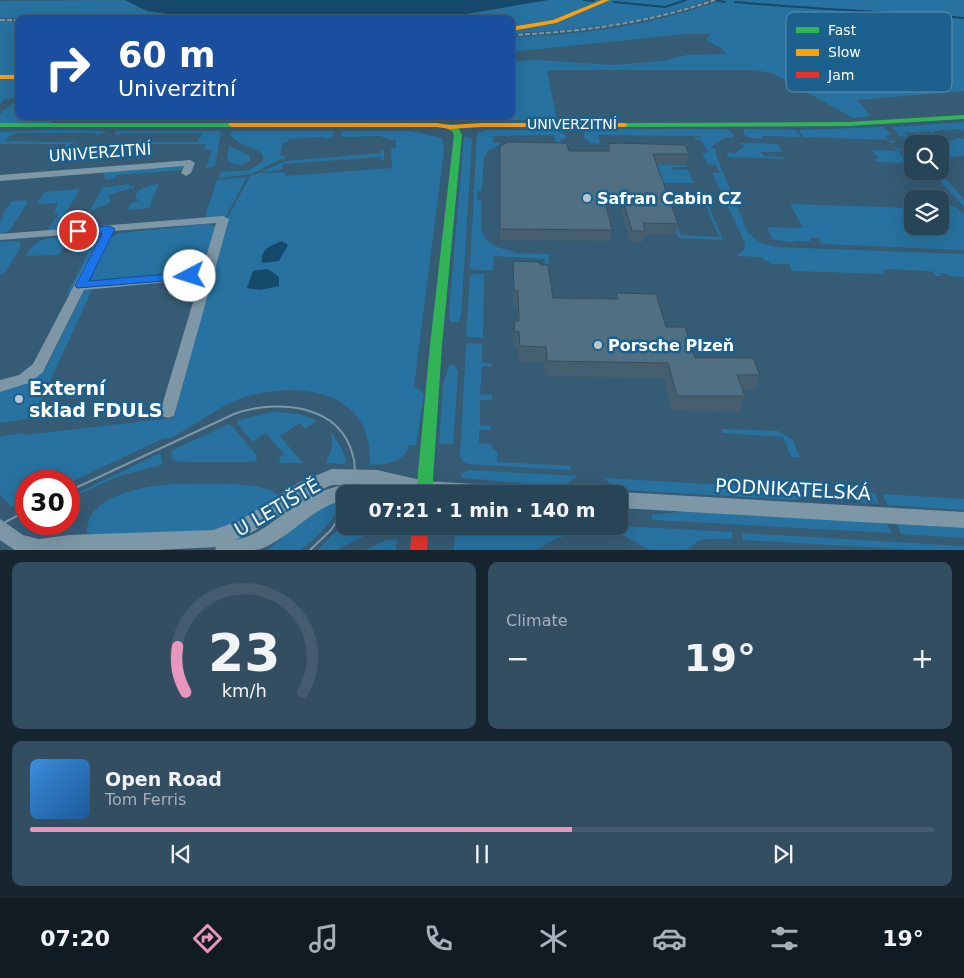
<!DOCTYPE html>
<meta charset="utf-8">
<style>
body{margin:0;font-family:"DejaVu Sans",sans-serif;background:#344e61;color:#f1f3f6;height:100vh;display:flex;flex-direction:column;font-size:19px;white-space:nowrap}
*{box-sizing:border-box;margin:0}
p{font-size:16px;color:#a5b0ba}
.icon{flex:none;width:28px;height:28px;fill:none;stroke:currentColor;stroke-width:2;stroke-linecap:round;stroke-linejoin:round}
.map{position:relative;height:550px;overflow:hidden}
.panel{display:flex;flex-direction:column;gap:12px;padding:12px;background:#162530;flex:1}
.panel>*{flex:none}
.top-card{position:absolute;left:15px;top:15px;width:500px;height:105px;border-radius:10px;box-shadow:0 5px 20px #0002,0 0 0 1px #445c6d;background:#1a4fa0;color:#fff;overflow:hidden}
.tools{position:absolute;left:904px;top:135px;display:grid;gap:10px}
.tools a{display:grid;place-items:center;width:45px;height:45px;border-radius:10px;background:#284457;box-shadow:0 5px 20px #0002,0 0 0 1px #445c6d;font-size:25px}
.speed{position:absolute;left:15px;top:470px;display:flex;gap:10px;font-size:25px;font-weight:700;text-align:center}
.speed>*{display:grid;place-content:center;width:65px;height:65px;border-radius:50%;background:#284457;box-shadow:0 5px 20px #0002,0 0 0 1px #445c6d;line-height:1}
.speed .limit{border:8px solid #d22;background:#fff;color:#111}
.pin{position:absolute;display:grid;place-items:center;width:42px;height:42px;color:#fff;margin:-21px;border:2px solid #fff;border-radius:50%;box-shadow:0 1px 5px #0007}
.me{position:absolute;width:55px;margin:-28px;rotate:265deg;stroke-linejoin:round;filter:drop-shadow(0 0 4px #0008)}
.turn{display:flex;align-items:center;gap:18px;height:105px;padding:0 20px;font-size:22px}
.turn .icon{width:65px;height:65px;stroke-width:2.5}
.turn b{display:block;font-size:35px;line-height:42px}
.big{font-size:38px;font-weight:600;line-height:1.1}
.panel .widget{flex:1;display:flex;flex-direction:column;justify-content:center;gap:8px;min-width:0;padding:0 18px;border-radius:10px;background:#344e61}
.panel .dial{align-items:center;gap:0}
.dial svg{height:130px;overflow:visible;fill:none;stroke:#445c6d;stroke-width:7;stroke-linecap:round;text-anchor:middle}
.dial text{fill:#f1f3f6;stroke:none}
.song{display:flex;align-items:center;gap:15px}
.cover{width:60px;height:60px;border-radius:8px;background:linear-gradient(135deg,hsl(210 70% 55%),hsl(210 70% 35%))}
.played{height:5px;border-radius:2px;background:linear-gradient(90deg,#e797bd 60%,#445c6d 60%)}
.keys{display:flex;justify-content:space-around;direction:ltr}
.heat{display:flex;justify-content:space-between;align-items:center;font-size:28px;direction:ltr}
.panel .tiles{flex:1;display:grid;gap:12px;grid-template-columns:1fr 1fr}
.widget:last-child{grid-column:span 2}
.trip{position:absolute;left:336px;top:485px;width:292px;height:50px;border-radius:10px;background:#284457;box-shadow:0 5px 20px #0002,0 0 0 1px #445c6d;font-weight:600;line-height:50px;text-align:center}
.tabs{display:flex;height:80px;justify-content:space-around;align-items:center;background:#101b23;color:#a5b0ba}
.tabs .icon{width:35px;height:35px}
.tabs .current{color:#e797bd}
.tabs b{font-size:22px;color:#f1f3f6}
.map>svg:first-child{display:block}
.green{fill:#2772a0}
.water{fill:#164a6d}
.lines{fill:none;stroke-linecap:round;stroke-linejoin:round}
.stream{stroke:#164a6d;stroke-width:2}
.street{fill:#7d97a7;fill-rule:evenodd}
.fast{fill:#30b455;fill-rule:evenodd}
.slow{fill:#ff9f0a;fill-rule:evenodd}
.jam{fill:#e5322d;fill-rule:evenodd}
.tram{stroke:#7d96a7;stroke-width:2}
.rail{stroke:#7d96a7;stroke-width:2;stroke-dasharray:5 2;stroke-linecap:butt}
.wall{fill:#455f71}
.building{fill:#506f83;stroke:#384e5c}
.route{fill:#1a73e8;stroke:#114b97}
.poi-dot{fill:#b9c6ce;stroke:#1c618e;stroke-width:2}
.labels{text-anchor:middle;stroke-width:5;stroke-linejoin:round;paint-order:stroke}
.far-street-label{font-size:14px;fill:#fff;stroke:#1c618e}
.street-label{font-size:16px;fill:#fff;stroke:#1c618e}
.poi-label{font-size:16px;font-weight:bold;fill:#fff;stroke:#1c618e;text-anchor:start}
.near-poi-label{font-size:19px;font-weight:bold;fill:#fff;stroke:#1c618e;text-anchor:start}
.near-street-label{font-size:19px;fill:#fff;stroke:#1c618e}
.key{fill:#1c618e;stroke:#6090b0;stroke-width:1}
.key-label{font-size:14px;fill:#fff}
</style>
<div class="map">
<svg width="964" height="551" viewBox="0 0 964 551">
<rect width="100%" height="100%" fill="#365b74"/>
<path class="green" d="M125 0 147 11 206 19 0 18V1Z
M548 0H708C647 23 583 29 518 33H511V19H359L472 13Z
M722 0H964V91L858 100 870 116 853 118 772 73 753 70H547L557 120 269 121 260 117 511 116V61L536 60 614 65 662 61 687 55 726 54 722 49 706 40 711 34H685L511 52V37C583 35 654 25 722 0Z
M0 21H19V116H57L50 123H0V114L18 98 5 99 0 104Z
M964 122V129H962L964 132 958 129 947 130 951 133 944 130 933 131 936 134 929 131 918 132 922 135H919L915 132 904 133 908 137 900 136 892 127Z
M884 127 891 135 885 136 889 140 896 141V142L891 143 888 140 804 137 798 130Z
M589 129H726L734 134 733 138 726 137 711 147 716 149V155L748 233 761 243 776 247 964 254V277L948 276 946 273H940L942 276H936L933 272 927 271 883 269 885 274 792 271 789 264H771L761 257 736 256 744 250 745 243 712 173H720L716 165 708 164 702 153 708 152 702 141 696 140 694 137H701V136L598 135 600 144 591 143 583 137 585 132Z
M744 129 796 130 801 137 762 136 763 139 749 138 744 134Z
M51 130 108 131 98 135 95 133H14L4 141 70 142 77 139 67 147H64L66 144H0V132Z
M486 130H558L567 136 565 139 559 140 563 142 556 144 554 135 494 136 493 143H500L499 145 488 151 484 156 482 191H477V200H482C481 231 477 245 513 251V253L549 254V264H545L544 259 494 256 493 270H473L470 268 477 133Z
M116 131H220L221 133 215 165 212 167 205 168 210 161H201H208L212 150 203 149 206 144H138L130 147 140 139H142L141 142H197L203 133H124L119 135 114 134Z
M233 131H334L332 137 325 139 324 137 289 139 288 142 282 143 280 156H286L285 159H280L252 174 218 178 221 172 249 170 263 161V155C253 145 237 146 230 134Z
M342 131H411L442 138 444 150 414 386 424 394 416 445H409C404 464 387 464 370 465 374 393 305 381 248 396 221 404 196 425 171 438L162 439 69 483 26 481V502L11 507 0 495V437L23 433 24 435 174 418 226 221 250 176 259 173 285 172V176L392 168 391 148H396V140H390L380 136 343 137 341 136Z
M464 136 472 139 461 317 458 322H450L449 313Z
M941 137 946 141 957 140 953 137 964 139V156L940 158V144H912V150L902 138H911L917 143 928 142 924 139 931 142 942 141 938 138Z
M741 143 778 144 783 152H761L764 156 784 157 786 159 727 157 728 152 734 154 745 146 739 144Z
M229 146 250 156V161L241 165 230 163 227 159Z
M894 147 904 150 898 151 905 159H912V163L876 162 874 159H879L872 150 897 151Z
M381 149 384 150V160L382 161 381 157 283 164 282 170 262 172 285 161 381 153Z
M187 164V167H182L181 170 117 175 114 179 105 180 104 173H102L103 172Z
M651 164 686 165 687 167H672L673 170H688L694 183H658Z
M931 171H938L964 199V207Z
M247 177 225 218H207L206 213 217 180Z
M129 184V187L134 186 132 190 131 188 108 195 111 202 90 211 102 188Z
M159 184 149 208 127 210 131 203 138 201 135 195C139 187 151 185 159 184Z
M80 189 57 228 55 231H47L59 213H54L58 203 39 204 38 202 45 192Z
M12 201 25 200 28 202 10 230 0 236V222L4 215H2Z
M664 201H668L681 235 719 237 704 201H707L723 240 678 238Z
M940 203 956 207 964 214V250L822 244 818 238H810L811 241H793L794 243 772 239 767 227 803 228 790 204 912 208V226H940V209H943Z
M208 224 215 226 203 273 90 281 109 240 118 233Z
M87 235 95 236 97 241 71 293 66 296 88 253 70 254 78 240Z
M62 237 68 239 59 255 25 256C36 239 43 238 62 237Z
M13 241 20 242 21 247 5 272 0 276V242Z
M473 274H493L484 275 483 338 470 337 466 335 470 276Z
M92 290 33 418 0 423V392L40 373 46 368 84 291Z
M469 343 482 344V363H492V366L482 367 480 394 492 395V400H480V425L491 426V430H479V443L491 444 493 450 497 452V462L572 466 570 470 468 464 464 462 460 457 466 346Z
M449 365H454L458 371 453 444H439L443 385Z
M273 412 300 414 317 421 305 429 300 423 280 436 303 463H280L279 458 284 454 266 433 252 442 237 423 239 420Z
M229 424 232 426 257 456 256 461 252 462H185L177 461 172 458 171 451Z
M721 429 778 431 792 439 800 457H791L783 437 722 433Z
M331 432 341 447 346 461 344 464 326 463 332 447Z
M160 453 163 463 161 465 119 476 69 499V497Z
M468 470 577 476 565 485 553 486 462 478 461 474Z
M604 478 811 490 805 498 796 500 626 490 611 484Z
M177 484C196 484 270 480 279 497L261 513 213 533 91 536 87 532C86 494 150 485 177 484Z
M838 491 875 493 879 504 857 502Z
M882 494 964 499V510L888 505Z
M344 498C334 520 320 536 300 550L265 551 279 541 302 518Z
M688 511 887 523 891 533 653 520 651 515Z
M345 522V526H392L372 532 337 550H318Z
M897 524 964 528V538L901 534Z
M456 526H620L732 532 733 539H708L698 541 686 550H650L621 534 596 531 576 533 557 538 536 550H454Z
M742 533 964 546V550H917L743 540Z
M397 539 396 550H365L384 541Z"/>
<path class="water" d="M125 0H548L466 14 359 19H206L147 11Z
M282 241 288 245 279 261 262 263C260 249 270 246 282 241Z
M268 269 279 277V286L261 290 247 288 253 271Z"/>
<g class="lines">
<path class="stream" d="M584 0 594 1
M713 0 725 2
M614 2 665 7 686 0
M735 2C811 9 888 12 964 18"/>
<path class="street" d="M190 160 195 163 191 173 186 176 181 173 184 166 0 181V175Z
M223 216 229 219 174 416 168 418 162 416 160 412 200 279 84 290 43 372 29 383 0 392V380L19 375 33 364 102 232 0 240V234ZM216 223 202 271 89 281 114 231Z
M332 469 377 470 425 481 510 486 516 488 519 494H345V500C311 507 292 537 261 549 251 551 227 551 215 551L216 547 139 551H16L0 540V519L23 535 39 539 69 535 213 530 241 520 300 482ZM332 485H344C327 488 310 495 296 505 276 518 259 536 235 540 270 527 297 498 332 485Z
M620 492 964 512V528L620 508V494H615Z"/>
<path class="fast" d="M964 115V119L848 126 624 127 620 125 624 123 848 122Z
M0 123H232L236 125 232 127H0Z
M447 125C455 123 460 129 462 135L442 345 432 494H416L430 345 454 135 452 131 447 129Z"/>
<path class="slow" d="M602 0H610L556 23 511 31V27L553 20Z
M0 75H19V79H0Z
M229 123H437L450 125 481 123H624L628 125 624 127H481L450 129 437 127H232L228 125Z"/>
<path class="jam" d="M412 526H428L427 551H410Z"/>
<path class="tram" d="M69 491 234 414C276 399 340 403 353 456 357 468 353 481 351 494
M0 525 26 511
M309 551 331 530 345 509"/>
<path class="rail" d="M0 20H19
M511 35C581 32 648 23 715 0"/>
</g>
<path class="wall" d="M608 144 689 154 686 164H656L678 224 676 235 644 234 643 242H630L621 208 607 207 612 230 610 241 500 240V146L569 151H607Z
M513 261 540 265 553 298 615 299 616 293 666 327 695 358 760 375 754 391 743 390 745 396 739 412 672 411 664 378 545 376 544 362H519L518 347 513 346 515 321H517V306H513Z"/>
<path class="building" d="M508 142 563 143 567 144 569 151H610L608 144 618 143 685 145 689 154H653L678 224 643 223 645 231H632L622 197H604L612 230 500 229V146Z
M513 261 539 262 540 265H548L553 298 618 299 616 293 656 294 666 327H685L695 358H753L760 375H737L745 396H677L668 363 547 361 546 347 520 346 519 332 514 331 515 321H519L518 291H514Z"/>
<path class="route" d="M110 226 115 229 89 281 190 272 196 276 190 279 77 288 75 286 102 233 78 235 73 231 78 228Z"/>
<g class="poi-dot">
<circle cx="587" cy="198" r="5"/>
<circle cx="598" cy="345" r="5"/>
<circle cx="19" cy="399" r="5"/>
</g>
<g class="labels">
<g class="far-street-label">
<text x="572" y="129">UNIVERZITNÍ</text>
</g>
<g class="street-label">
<text transform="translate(100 152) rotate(-4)" y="6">UNIVERZITNÍ</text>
</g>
<g class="poi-label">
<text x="597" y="204">Safran Cabin CZ</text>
<text x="608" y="351">Porsche Plzeň</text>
</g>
<g class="near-poi-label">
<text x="29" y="395">Externí<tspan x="29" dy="22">sklad FDULS</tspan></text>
</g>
<g class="near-street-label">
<text transform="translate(793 489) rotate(3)" y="7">PODNIKATELSKÁ</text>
<text transform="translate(277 507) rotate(-30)" y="7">U LETIŠTĚ</text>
</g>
</g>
<rect x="786" y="12" width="166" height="80" rx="8" class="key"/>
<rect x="796" y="27" width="23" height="6" fill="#30b455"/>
<rect x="796" y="49" width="23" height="7" fill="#ff9f0a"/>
<rect x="796" y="72" width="23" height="6" fill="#e5322d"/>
<g class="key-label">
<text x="828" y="35">Fast</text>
<text x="828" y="57">Slow</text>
<text x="828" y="80">Jam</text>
</g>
</svg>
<div class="tools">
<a><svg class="icon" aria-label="search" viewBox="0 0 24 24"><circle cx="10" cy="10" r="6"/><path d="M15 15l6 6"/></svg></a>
<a><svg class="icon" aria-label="layers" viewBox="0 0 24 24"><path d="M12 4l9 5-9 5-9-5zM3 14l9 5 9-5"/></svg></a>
</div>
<div class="speed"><div class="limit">30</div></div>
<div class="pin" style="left:78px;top:231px;background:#d93025"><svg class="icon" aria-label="arrive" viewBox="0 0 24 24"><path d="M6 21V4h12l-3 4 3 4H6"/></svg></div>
<svg class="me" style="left:190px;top:276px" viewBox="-20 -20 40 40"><circle r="19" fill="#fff"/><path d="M0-13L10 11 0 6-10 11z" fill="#1a73e8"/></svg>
<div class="trip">07:21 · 1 min · 140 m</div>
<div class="top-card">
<div class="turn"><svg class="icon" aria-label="right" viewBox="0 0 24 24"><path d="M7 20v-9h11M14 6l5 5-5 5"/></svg><div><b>60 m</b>Univerzitní</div></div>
</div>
</div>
<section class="panel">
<div class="tiles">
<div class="widget dial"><svg viewBox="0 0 100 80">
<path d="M14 69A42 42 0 1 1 86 69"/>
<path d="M14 69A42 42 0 0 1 9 41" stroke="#e797bd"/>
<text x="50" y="56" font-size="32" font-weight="700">23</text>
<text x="50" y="72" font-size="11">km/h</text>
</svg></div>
<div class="widget"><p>Climate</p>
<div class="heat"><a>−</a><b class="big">19°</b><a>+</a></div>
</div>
<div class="widget">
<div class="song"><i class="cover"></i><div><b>Open Road</b><p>Tom Ferris</p></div></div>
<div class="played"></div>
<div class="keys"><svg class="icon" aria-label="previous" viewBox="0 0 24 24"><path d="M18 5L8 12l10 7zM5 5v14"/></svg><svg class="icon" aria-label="pause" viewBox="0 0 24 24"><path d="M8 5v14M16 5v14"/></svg><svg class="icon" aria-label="next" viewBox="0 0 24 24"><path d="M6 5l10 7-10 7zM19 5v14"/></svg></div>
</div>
</div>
</section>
<nav class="tabs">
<b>07:20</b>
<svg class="icon current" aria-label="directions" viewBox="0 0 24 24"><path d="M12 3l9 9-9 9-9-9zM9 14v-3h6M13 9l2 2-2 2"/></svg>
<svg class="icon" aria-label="music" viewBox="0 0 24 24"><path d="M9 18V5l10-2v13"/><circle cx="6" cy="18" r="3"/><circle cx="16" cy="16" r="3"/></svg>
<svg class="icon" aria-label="phone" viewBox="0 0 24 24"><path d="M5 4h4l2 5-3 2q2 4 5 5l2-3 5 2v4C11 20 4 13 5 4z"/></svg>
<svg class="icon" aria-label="climate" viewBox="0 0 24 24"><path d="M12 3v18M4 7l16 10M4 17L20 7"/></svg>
<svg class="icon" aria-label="car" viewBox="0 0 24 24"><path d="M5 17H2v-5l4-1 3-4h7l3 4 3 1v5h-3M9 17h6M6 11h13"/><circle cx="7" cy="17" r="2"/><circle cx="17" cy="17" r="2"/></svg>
<svg class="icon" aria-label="filters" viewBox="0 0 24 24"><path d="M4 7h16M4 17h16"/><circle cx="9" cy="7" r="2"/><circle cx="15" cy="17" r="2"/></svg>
<b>19°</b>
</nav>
